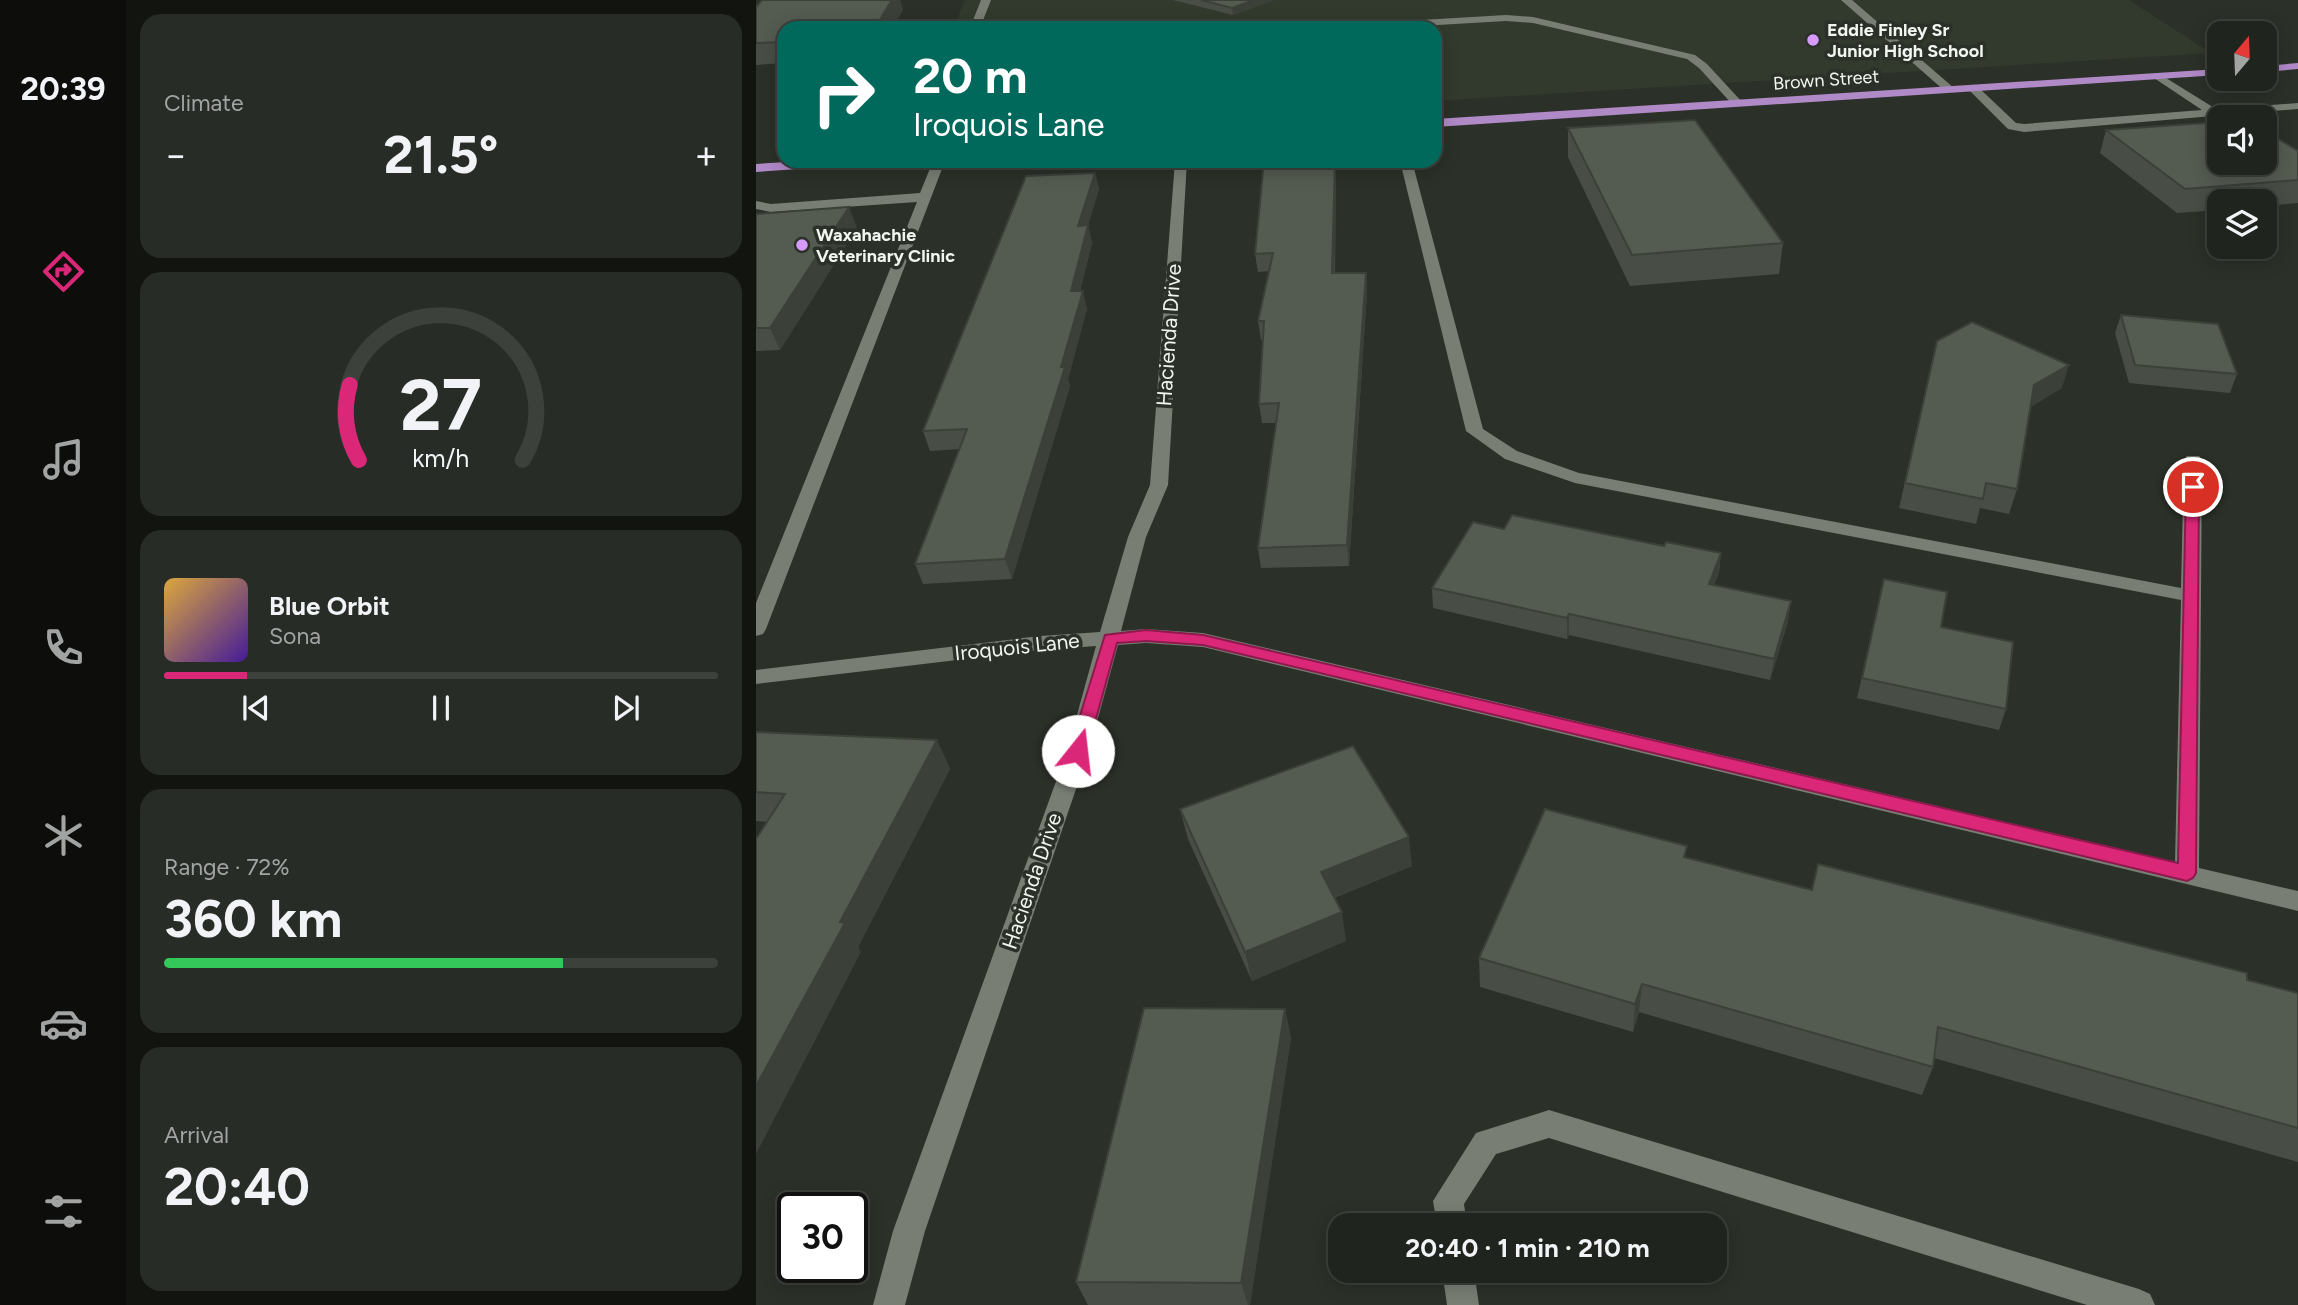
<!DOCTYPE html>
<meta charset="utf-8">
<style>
body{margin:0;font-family:Figtree,sans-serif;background:#282c27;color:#f1f3f6;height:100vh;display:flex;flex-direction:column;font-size:26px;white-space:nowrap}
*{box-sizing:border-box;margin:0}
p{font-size:23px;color:#a2a4a4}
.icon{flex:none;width:38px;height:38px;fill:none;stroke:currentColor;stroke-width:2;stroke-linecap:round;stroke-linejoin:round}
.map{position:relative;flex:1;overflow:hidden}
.details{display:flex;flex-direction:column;gap:14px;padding:14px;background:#121410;width:630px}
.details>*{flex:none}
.banner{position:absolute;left:21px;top:21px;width:665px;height:147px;border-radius:21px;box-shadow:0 4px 18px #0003,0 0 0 2px #3d413c;background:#00695c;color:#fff;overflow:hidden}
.needle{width:46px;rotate:19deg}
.tools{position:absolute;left:1451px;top:21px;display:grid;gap:14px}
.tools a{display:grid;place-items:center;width:70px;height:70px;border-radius:14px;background:#20241e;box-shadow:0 4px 18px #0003,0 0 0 2px #3d413c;font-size:35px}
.speed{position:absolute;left:21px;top:1192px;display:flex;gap:14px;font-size:35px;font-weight:700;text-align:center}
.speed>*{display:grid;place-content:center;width:91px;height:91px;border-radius:50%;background:#20241e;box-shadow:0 4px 18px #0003,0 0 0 2px #3d413c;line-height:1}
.speed .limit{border:4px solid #111;border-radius:10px;background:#fff;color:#111}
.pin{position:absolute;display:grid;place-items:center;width:60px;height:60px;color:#fff;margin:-30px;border:4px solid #fff;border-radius:50%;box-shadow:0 2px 7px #0007}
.me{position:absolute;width:77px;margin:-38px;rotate:16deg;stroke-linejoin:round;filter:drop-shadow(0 0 5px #0008)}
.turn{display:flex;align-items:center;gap:24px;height:147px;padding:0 21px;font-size:32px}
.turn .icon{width:91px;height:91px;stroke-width:2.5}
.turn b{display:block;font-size:49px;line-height:60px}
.big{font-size:52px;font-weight:700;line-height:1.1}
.details .tile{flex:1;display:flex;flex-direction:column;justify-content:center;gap:10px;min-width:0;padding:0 24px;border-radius:21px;background:#282c27}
.details .dial{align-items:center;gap:0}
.dial svg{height:182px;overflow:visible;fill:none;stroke:#3d413c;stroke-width:7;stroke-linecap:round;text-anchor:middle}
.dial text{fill:#f1f3f6;stroke:none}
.song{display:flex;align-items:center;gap:21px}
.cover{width:84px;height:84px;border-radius:10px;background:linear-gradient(135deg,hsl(40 70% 55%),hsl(260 70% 35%))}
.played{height:7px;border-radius:4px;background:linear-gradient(90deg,#db2777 15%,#3d413c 15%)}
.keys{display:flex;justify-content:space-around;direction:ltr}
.heat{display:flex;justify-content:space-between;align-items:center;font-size:38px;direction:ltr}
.charge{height:10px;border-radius:5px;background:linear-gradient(90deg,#34c759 72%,#3d413c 0)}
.trip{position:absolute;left:572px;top:1213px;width:399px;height:70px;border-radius:21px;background:#20241e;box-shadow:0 4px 18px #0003,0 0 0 2px #3d413c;font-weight:700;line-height:70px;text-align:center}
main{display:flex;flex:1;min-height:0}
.dock{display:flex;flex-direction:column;width:126px;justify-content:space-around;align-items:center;background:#0d0e0c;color:#a2a4a4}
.dock .icon{width:49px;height:49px}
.dock .on{color:#db2777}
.dock b{font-size:32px;color:#f1f3f6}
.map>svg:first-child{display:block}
.built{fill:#313a2c}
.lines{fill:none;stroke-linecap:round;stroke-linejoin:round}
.minor{fill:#787e74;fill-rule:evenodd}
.major{fill:#b089c7;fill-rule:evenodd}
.wall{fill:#484e46}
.shaded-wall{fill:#3b4039}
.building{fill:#545b51;stroke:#3b4039;stroke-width:2}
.route{fill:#db2777;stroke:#8e194d;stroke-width:2}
.poi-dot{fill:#d69bfa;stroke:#2b3028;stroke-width:2.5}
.labels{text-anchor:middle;stroke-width:7;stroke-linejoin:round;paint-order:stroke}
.far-poi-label{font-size:18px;font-weight:bold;fill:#f2f6f0;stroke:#2b3028;text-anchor:start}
.far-street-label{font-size:18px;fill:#f2f6f0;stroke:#2b3028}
.street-label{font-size:21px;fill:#f2f6f0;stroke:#2b3028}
</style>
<main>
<nav class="dock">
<b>20:39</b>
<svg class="icon on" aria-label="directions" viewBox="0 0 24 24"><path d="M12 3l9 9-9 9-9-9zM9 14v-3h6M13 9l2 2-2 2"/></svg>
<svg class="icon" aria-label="music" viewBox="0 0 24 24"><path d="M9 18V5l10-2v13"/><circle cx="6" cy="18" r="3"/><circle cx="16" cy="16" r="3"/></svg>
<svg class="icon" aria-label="phone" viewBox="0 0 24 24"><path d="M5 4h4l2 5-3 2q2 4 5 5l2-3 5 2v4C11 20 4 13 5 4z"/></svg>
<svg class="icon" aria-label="climate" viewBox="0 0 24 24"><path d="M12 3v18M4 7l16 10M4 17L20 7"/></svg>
<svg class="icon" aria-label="car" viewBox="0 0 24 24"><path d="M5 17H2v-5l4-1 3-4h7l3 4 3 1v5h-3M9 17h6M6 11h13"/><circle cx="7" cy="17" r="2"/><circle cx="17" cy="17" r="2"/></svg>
<svg class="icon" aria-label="filters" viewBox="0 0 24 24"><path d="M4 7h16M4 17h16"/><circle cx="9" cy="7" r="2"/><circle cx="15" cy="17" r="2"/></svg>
</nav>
<section class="details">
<div class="tile"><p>Climate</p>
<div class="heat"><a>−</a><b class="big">21.5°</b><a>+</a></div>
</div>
<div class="tile dial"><svg viewBox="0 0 100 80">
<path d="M14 69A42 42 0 1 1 86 69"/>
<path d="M14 69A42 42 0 0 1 10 36" stroke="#db2777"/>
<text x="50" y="56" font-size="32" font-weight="700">27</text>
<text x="50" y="72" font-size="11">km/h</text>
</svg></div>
<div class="tile">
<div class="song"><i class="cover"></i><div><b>Blue Orbit</b><p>Sona</p></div></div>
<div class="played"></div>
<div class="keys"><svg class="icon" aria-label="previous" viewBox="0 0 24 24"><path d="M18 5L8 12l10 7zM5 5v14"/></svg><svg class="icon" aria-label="pause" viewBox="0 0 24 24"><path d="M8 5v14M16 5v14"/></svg><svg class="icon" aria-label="next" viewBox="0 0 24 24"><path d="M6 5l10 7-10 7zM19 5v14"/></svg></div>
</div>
<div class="tile"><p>Range · 72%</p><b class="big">360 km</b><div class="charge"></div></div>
<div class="tile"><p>Arrival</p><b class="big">20:40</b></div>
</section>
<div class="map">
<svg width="1542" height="1305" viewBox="0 0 1542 1305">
<rect width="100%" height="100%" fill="#2b3028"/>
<path class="built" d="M209 0H1373L1455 53 679 101V28H197Z"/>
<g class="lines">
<path class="minor" d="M225 0H235L224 28H214Z
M1085 0H1096L1198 88V92H1190Z
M750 15 777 17 939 55 951 64 987 103 977 105 943 68 931 59 777 23 750 21 631 28H575L580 25Z
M1402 73 1460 109 1542 103V109L1268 132 1252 129 1212 89 1222 87 1260 123 1268 124 1446 110 1398 78V74Z
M177 161H189L10 629 7 634 0 636V603L161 202 15 212 0 209V201L15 204 164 193Z
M419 161H431L412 485 390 537 365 631 390 629 447 633 1419 862 1425 600 819 483 749 459 710 431 644 161H656L727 429 761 451 823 473 1425 588 1428 460 1431 456H1443L1446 460 1443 868 1542 891V911L447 647 390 643 362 645 333 751 169 1231 149 1305H117L137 1231 311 751 340 646 284 650 0 684V670L284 636 344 632 372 537 394 485Z
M793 1110 1383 1289 1394 1294 1399 1305H1331L793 1138 740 1154 708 1204 711 1225H681L677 1201 720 1133Z
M686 1270H718L723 1305H691Z"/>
<path class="major" d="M1542 63V69L1508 72V66Z
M1463 69V75L679 127V119Z
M46 161H106L100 165 0 172V164Z"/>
</g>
<path class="wall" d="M6 0H144L147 10 28 28V63L0 65V7Z
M417 0H518L477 15Z
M812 128 1027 243 1023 274 874 286 812 157Z
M1350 130 1542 151V203L1508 206V201H1463V210L1421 213 1344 153Z
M339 173 343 189 332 225 336 243 324 291 331 309 312 379 314 386 256 579 167 584 159 564 204 449 174 451 167 431Z
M580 173 579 273H610L611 291 593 566 505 568 502 548 520 423H506L503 404 507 340H505L502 321 513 271 502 272 499 254Z
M0 214 101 228 24 350 0 351Z
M1365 315 1481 374 1474 393 1373 383 1359 333Z
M1181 341 1306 388 1274 407 1261 489 1253 514 1224 508 1220 524 1143 508Z
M748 529 965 553 963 573 958 585 1032 622 1014 680 813 635 811 639 677 608 676 588Z
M1128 579 1185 627 1250 709 1243 730 1101 698Z
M0 732 181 740 194 769 102 947 105 952 11 822 0 821Z
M424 809 656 866 578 898 590 941 496 981 432 839Z
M930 857 1056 890 1491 980 1542 993V1162L1178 1058 1177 1067 1166 1095 883 1012 877 1032 724 987 723 958Z
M529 1009 535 1038 494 1305H332L320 1282Z"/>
<path class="shaded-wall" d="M136 0H144L147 10 137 28H119Z
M498 0H518L477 15 476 8Z
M579 161 580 173 578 291 576 273Z
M339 173 343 189 326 243 322 226Z
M93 207 101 228 24 350 14 328Z
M332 225 336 243 319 310 315 291Z
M610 273 611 291 593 566 591 545Z
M327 291 331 309 312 379 314 386 256 579 249 559Z
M1313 365 1306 388 1271 409 1278 385Z
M965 553 963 573 951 604 953 584Z
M1035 601 1032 622 1014 680 1018 659Z
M813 614V635L811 639V618Z
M181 740 194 769 102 947 105 952 0 1154V1086L84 922Z
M653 837 656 866 569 901 565 872Z
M586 912 590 941 496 981 489 952Z
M886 984 883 1012 877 1032 879 1004Z
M529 1009 535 1038 494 1305H492L485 1283Z"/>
<path class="building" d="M6 0H136L119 28H28V42L0 43V7Z
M445 0H498L476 8Z
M1476 109 1489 117H1467Z
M939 120 1027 243 876 255 812 128Z
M1463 122V163H1508V130L1542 151V180L1429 189 1350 130Z
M508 161H579L576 273H610L591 545 502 548 523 403 503 404 508 321H502L517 253 499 254Z
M339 173 322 226 332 225 315 291H327L305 367H309L249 559 159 564 211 429 167 431 270 176Z
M93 207 14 328H0V214Z
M1365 315 1462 324 1481 374 1379 365Z
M1216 322 1313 365 1278 385 1261 489 1230 483 1227 499 1149 483 1181 341Z
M756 515 908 546 910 542 965 553 953 584 1035 601 1018 659 813 614 811 618 676 588 717 522 748 529Z
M1128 579 1191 592 1185 627 1257 642 1250 709 1106 678Z
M0 732 181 740 84 922 89 923 0 1086V839L29 794 0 792Z
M597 746 653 837 565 872 586 912 489 952 424 809Z
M789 809 931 846 928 857 1056 890 1062 864 1491 973V980L1542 993V1128L1182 1027 1177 1067 886 984 879 1004 723 958Z
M388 1008 529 1009 485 1283 320 1282Z"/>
<path class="route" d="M1437 483 1443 487 1440 873 1437 878 1431 881 447 645 390 641 361 643 331 751 322 757 313 751 349 635 390 630 447 635 1422 863 1430 487Z"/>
<g class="poi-dot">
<circle cx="1057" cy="40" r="7"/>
<circle cx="46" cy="245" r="7"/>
</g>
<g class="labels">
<g class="far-poi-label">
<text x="1071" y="36">Eddie Finley Sr<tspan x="1071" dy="21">Junior High School</tspan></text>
<text x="60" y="241">Waxahachie<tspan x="60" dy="21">Veterinary Clinic</tspan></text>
</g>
<g class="far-street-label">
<text transform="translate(1070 80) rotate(-4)" y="6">Brown Street</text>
</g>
<g class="street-label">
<text transform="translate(413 335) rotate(-86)" y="7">Hacienda Drive</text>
<text transform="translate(261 647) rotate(-6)" y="7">Iroquois Lane</text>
<text transform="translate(276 881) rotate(-71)" y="7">Hacienda Drive</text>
</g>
</g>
</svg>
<div class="tools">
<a><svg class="needle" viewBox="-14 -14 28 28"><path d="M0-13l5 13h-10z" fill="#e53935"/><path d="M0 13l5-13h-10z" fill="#a2a4a4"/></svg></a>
<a><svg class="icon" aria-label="sound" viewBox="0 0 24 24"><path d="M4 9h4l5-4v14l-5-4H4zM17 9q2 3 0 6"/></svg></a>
<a><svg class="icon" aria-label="layers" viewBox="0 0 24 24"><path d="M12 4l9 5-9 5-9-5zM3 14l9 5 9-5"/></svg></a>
</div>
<div class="speed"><div class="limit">30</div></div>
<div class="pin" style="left:1437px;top:487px;background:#d93025"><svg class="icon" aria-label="arrive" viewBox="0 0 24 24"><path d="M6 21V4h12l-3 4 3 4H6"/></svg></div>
<svg class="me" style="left:322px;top:751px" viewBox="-20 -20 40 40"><circle r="19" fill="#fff"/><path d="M0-13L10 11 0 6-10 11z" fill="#db2777"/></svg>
<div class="trip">20:40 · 1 min · 210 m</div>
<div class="banner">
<div class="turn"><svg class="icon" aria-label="right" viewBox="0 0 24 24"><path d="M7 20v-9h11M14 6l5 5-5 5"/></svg><div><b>20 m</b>Iroquois Lane</div></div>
</div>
</div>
</main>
